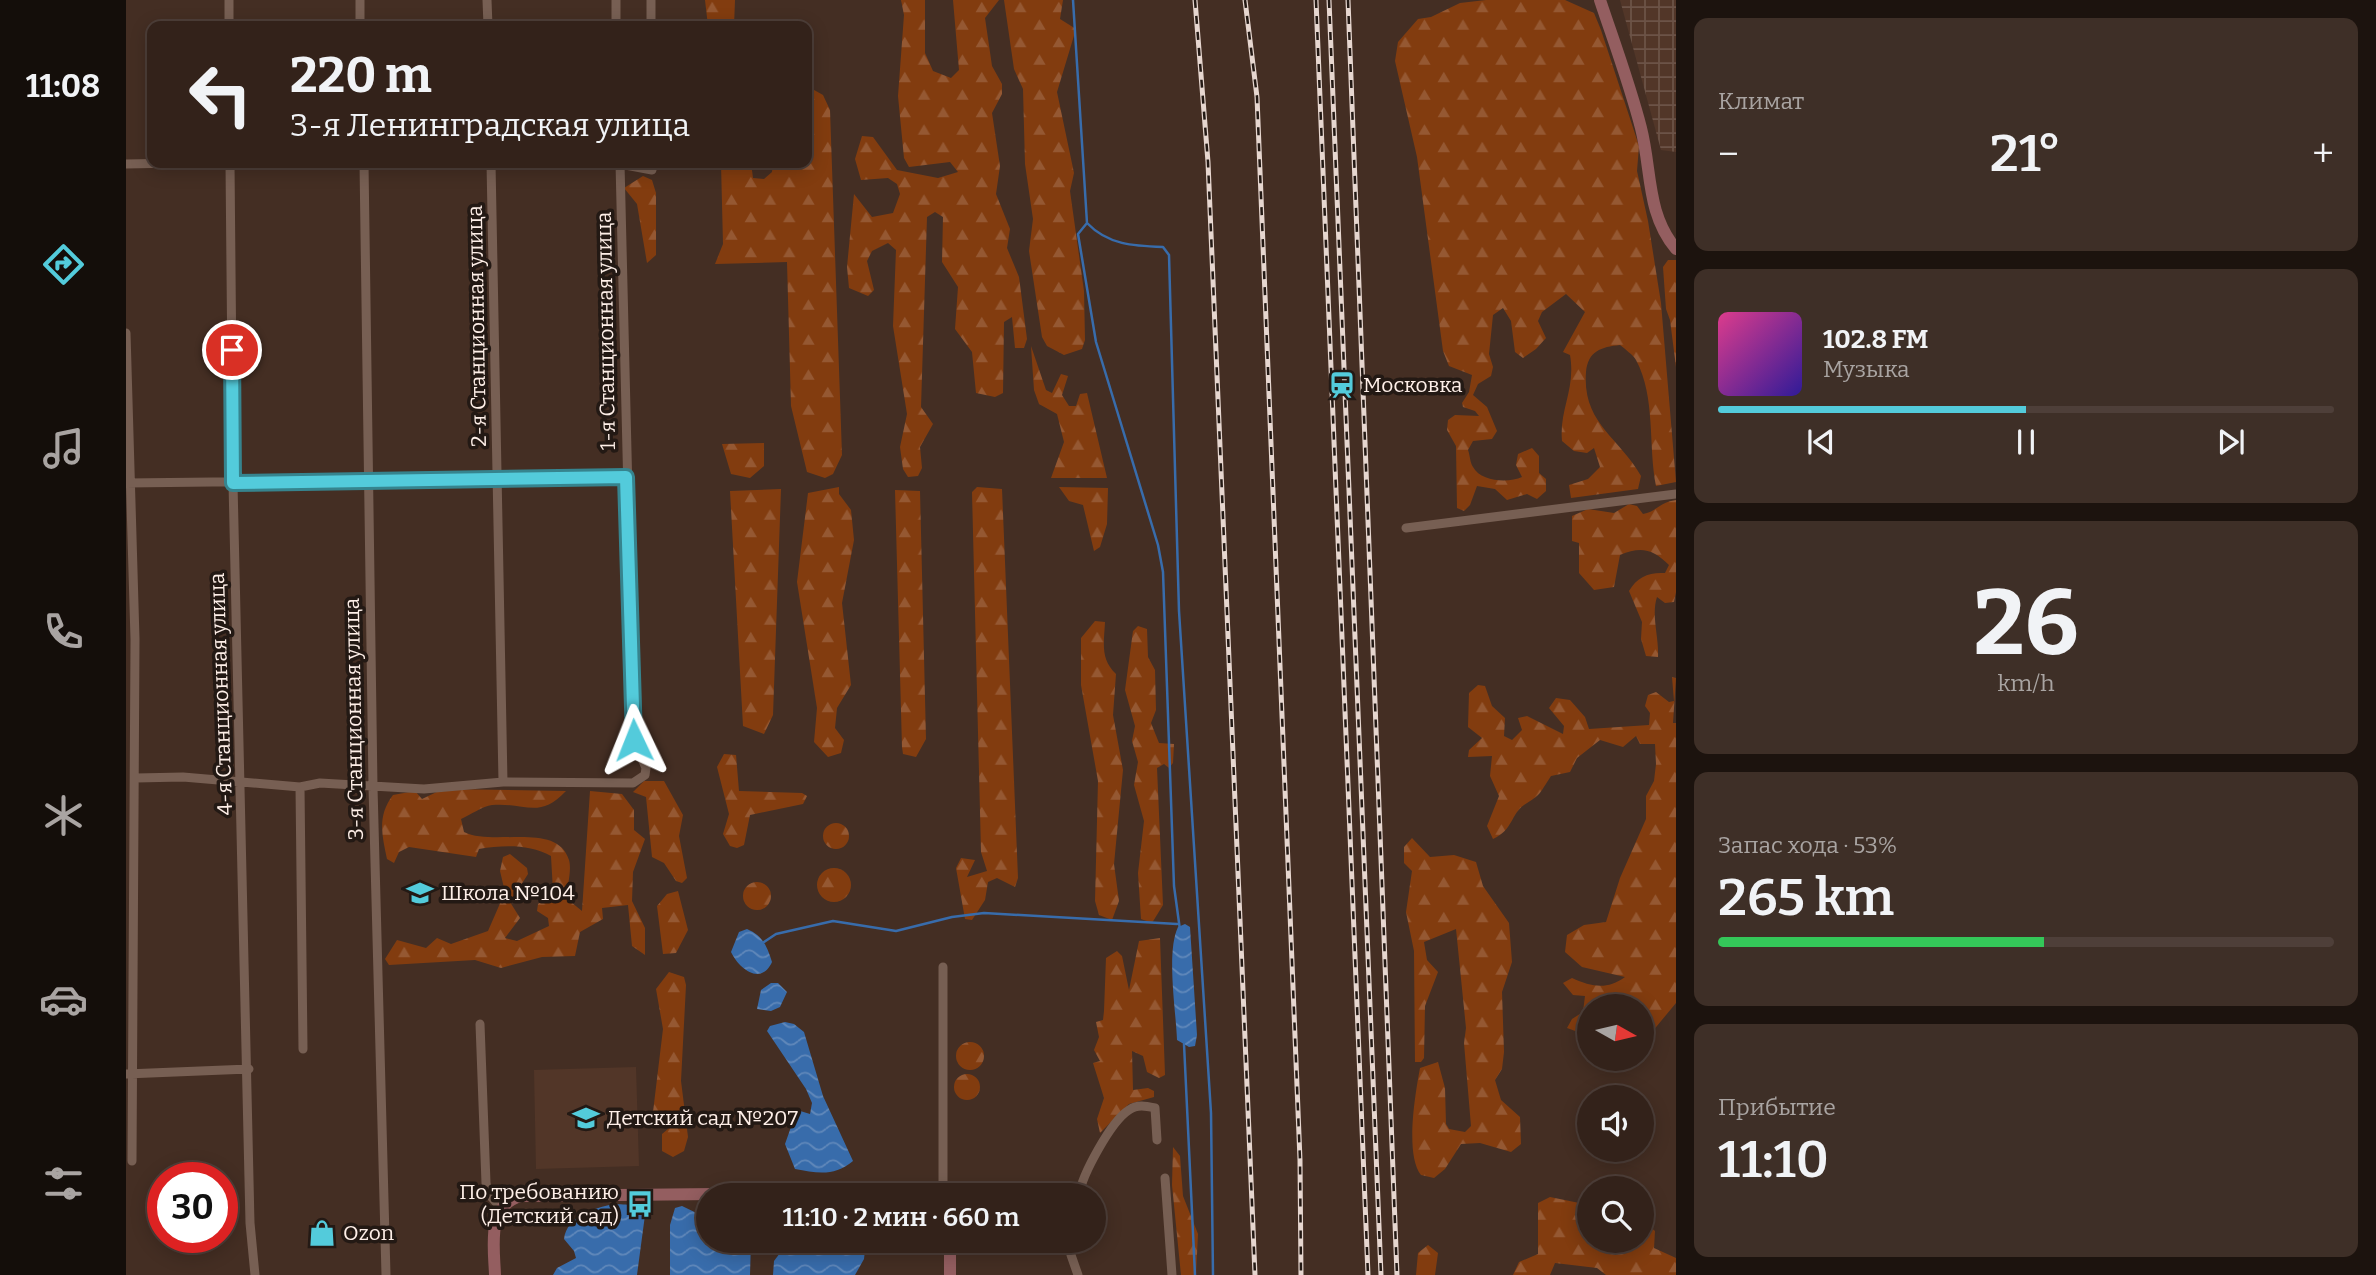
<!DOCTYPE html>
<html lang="ru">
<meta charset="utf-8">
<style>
body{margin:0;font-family:Bitter,serif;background:#3e2f27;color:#f1f3f6;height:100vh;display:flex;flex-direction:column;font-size:26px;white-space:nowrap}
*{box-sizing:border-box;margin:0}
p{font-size:23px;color:#a9a4a2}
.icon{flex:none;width:38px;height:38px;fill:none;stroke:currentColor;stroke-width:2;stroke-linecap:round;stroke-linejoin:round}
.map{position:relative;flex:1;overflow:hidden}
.panel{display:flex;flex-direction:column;gap:18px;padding:18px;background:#1c130e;width:700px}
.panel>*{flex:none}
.top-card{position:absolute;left:21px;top:21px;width:665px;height:147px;border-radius:14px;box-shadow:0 4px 18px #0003,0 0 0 2px #4e3f39;background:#33221a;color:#f1f3f6;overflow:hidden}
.needle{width:46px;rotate:98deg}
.fabs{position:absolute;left:1451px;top:994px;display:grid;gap:14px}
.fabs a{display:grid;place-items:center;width:77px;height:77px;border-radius:50%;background:#33221a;box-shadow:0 4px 18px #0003,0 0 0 2px #4e3f39;font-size:35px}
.speed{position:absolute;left:21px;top:1162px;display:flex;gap:14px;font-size:35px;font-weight:700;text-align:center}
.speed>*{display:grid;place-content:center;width:91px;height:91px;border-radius:50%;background:#33221a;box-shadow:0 4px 18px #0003,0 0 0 2px #4e3f39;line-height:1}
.speed .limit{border:10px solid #d22;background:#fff;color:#111}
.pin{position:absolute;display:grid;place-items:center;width:60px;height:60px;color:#fff;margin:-30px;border:4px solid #fff;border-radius:50%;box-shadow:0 2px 7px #0007}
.me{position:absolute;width:77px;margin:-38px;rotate:358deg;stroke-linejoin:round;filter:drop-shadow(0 0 5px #0008)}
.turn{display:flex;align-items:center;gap:24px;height:147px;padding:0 28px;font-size:32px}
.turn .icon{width:91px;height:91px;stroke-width:2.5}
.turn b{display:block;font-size:49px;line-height:60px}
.big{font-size:52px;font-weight:600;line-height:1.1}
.panel .tile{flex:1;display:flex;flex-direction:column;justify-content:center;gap:10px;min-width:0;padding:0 24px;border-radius:14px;background:#3e2f27}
.panel .dial{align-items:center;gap:0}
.dial b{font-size:91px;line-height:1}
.song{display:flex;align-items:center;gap:21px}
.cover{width:84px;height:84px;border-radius:10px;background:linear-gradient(135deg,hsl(330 70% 55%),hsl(250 70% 35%))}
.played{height:7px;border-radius:4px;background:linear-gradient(90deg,#53cbdb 50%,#4e3f39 50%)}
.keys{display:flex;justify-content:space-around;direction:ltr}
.heat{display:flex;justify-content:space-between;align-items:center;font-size:38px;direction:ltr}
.charge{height:10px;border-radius:5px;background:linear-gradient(90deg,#34c759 53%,#4e3f39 0)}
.trip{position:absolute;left:570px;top:1183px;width:410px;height:70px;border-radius:35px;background:#33221a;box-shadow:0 4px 18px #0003,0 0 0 2px #4e3f39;font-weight:600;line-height:70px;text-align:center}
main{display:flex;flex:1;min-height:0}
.menu{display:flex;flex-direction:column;width:126px;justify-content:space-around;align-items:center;background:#140e0a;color:#a9a4a2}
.menu .icon{width:49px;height:49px}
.menu .current{color:#53cbdb}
.menu b{font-size:32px;color:#f1f3f6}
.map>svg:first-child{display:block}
.industrial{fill:url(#industrial-grid)}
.built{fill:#523628}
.forest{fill:url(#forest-firs)}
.water{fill:url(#water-waves)}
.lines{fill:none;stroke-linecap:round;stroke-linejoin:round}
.stream{stroke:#386cab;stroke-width:2.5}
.street{stroke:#775f53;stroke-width:9}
.secondary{stroke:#945e60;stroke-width:12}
.rail-casing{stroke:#e6d6cf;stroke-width:5}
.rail{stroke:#231914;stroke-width:2.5;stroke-dasharray:8;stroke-linecap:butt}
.route-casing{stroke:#36848e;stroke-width:18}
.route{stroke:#53cbdb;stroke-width:12}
.labels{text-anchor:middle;stroke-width:7;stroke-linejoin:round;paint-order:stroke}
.street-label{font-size:21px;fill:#feefe8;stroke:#231914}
.poi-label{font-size:21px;fill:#feefe8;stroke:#231914;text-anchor:start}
</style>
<main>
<nav class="menu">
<b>11:08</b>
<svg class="icon current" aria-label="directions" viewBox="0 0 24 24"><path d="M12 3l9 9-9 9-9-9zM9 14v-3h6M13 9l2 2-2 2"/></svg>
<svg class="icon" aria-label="music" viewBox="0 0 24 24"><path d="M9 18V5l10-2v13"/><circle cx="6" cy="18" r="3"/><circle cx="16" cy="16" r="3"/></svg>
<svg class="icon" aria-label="phone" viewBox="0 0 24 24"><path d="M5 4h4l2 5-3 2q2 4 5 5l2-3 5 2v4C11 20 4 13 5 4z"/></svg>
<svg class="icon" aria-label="climate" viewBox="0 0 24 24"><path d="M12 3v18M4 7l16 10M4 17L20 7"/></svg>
<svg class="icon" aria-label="car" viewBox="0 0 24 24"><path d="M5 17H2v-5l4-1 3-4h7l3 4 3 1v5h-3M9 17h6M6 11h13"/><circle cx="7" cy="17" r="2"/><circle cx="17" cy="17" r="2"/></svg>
<svg class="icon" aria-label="filters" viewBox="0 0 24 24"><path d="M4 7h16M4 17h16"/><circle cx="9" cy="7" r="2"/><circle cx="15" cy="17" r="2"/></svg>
</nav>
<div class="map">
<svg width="1550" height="1275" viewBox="0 0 1550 1275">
<defs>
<pattern id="industrial-grid" width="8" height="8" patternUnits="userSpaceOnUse" patternTransform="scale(1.75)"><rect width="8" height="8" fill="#523628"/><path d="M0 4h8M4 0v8" fill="none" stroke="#6c5347"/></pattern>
<pattern id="forest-firs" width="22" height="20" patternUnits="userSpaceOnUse" patternTransform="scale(1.75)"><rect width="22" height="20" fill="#823c0f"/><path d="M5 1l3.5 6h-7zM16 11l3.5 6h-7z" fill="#955832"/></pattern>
<pattern id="water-waves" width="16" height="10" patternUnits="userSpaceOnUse" patternTransform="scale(1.75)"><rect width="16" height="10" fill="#386cab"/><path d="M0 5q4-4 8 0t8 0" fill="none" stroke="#6088ba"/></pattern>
</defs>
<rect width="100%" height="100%" fill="#442e23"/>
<path class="industrial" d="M1494 0H1550V152L1535 150Z"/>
<path class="built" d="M510 1067 513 1166 410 1169 408 1070Z"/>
<path class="forest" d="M579 0H609L608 26H582Z
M775 0H799V53L807 71 825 78 833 70 827 0H873L859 18 866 66 876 84V94L866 113 874 166 870 194 884 229 881 248 893 277 901 339 898 348H889L886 317 878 322 877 393 869 397 850 393 846 352 829 329 832 287 816 262 817 217 809 212 801 217 795 407 807 424 794 447 796 468 792 476 782 477 777 469 774 447 781 414 767 326 770 250 762 243 746 251 741 261 748 290 742 296 723 288 721 267 728 194 746 217 767 213 774 194 771 184 762 178 735 180 729 159 736 136 747 137 771 170 812 178 832 172 824 162 783 167 778 158 772 96 778 15Z
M878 0H937L934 19 950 29 931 92 948 173 944 191 958 291 959 340 956 349 938 355 921 346 916 337 903 251 907 219 899 164 897 89 888 69Z
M1360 0H1439L1468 13 1475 30 1513 146 1511 171 1522 221 1535 303 1550 482 1530 486C1522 446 1530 397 1510 360 1507 355 1499 349 1494 345 1475 347 1462 351 1460 372 1456 423 1493 437 1515 476L1512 489 1445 498 1443 485 1462 479 1474 467 1468 448 1461 453 1448 451 1436 441C1433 409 1450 389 1444 355L1437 352 1459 312 1440 294 1416 312 1412 321 1420 338 1410 349 1397 358 1389 352 1385 321 1377 308 1367 315 1363 354 1367 367 1365 376 1352 384 1347 395 1361 407 1371 431 1366 439 1347 441 1342 450C1344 455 1344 463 1347 467 1355 482 1383 483 1396 477L1390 465 1392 454 1406 448 1413 456V473L1420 479V491L1411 499 1401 494 1381 500 1369 489 1351 486 1344 505 1338 511 1331 508 1330 446 1321 430 1322 420 1329 415 1353 416 1349 411 1337 407 1336 403 1343 392 1346 375 1323 366 1317 351 1291 157 1269 61 1272 42 1292 19 1305 17 1334 3Z
M681 86 697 95 704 110 716 455 707 474 699 478 681 472 665 406 661 262 589 264 597 244 595 163H625L627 178 638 179 646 172 647 163H681Z
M517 176 526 180 530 193V255L521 263 511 204 498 188Z
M1542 260H1550V367L1544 320 1540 309 1537 267Z
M905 346 920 390 926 393 935 374 942 376 936 395 943 406H950L954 394 961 393 981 478H925L938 442 931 414 913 404 908 390Z
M638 443V466L624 478 605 474 596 444Z
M713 487V494L725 510 728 540 716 603 725 685 711 708 709 728 718 740 715 753 702 757 688 742 691 708 671 582 682 493Z
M851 487 876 489 892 878 889 887 871 878 862 882 859 900 846 920 839 919 830 868 835 858 849 860 841 877 861 871 855 852 846 492Z
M933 487 982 488 981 524 974 547 968 551 957 505 943 501Z
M655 489 647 715 638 734 617 726 604 491Z
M769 490 794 491 800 739 790 757 777 754 776 747Z
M1550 500V592L1548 602 1539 603 1531 597C1525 615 1533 637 1532 657L1520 656 1515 639 1516 622 1503 591C1511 577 1523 572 1539 573L1543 565C1527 549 1515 546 1494 555L1488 587 1468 590 1453 573V543L1446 541V516L1462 509 1488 513 1503 504 1511 506 1517 514C1530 512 1534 502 1550 500Z
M969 621 979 622C978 643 974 659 990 674L987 715 997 770 988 864 993 901 986 920 973 915 969 901 972 781 955 685V638Z
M1012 626 1021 629 1022 657 1029 670 1030 710 1025 723 1033 743 1048 744 1047 763 1043 768 1038 764 1031 768 1037 905 1026 923 1015 919 1012 873 1018 821 1008 785 1012 762 1006 741 1009 726 999 690 1007 631Z
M1546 677 1550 678 1547 723H1550V1003L1516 1044V1006H1463V1036L1441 1028 1446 1019 1457 1012 1459 996 1447 995 1437 983 1446 978C1466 987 1481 990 1499 977L1456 967 1439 952 1441 935 1458 925 1480 922 1494 878 1520 819V796L1528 781 1530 764 1529 744H1514L1510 736 1497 747 1474 740 1451 758 1444 772 1425 776C1413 794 1416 794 1398 805 1385 814 1387 830 1367 839L1361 826 1373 796 1364 776 1366 756 1342 757 1343 750 1356 738 1342 727 1343 693 1352 685 1359 686 1366 706 1379 718 1378 736 1386 740 1396 730 1392 718 1401 716 1437 734 1438 726 1423 708 1430 698 1444 700 1459 717 1463 729 1523 725 1524 713 1519 706 1522 695 1530 692 1543 702 1548 701Z
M598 754 610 755 613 791 676 793 681 796 677 804 624 815 618 845 611 848 604 846 597 834 603 814 591 767Z
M518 781H538L557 815 553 836 561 878 556 883 550 881 538 863 526 857 520 797 507 792Z
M317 789 440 791C413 820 399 802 366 805 357 806 344 815 335 819L338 832C368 847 431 821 443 860 446 870 441 888 440 898L456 911 464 791 496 794 508 810V830L519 839 507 872 506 901 519 928V955L506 946 502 905 476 908 477 919 454 932 449 956 416 957 375 968 349 960 263 965 259 959 271 940 300 948 311 938 325 944 362 931 379 892 374 871 377 857 384 854 401 868 402 874 384 902 394 918 379 938 391 941 423 926 422 918 411 911 412 904 427 891 425 856C404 844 377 845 353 849L350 857 283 847 273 852 268 863 261 859C256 835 251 816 267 795L289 791 296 799Z
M697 836a13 13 0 1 1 26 0a13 13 0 1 1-26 0Z
M1286 838 1304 857 1328 855 1350 862 1357 886 1383 923 1386 962 1376 992 1378 1052 1376 1069 1369 1080 1375 1100 1394 1117 1395 1144 1385 1152 1354 1143 1335 1144 1319 1169 1308 1178 1295 1175C1279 1155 1289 1095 1294 1068L1312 1062 1319 1088 1320 1124 1323 1129 1339 1132 1345 1126 1338 1043 1340 1028 1330 929 1298 942 1301 960 1312 972 1299 1006 1298 1058 1295 1062H1289L1288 951 1280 912 1286 871 1278 863V847Z
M691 885a17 17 0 1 1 34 0a17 17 0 1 1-34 0Z
M617 896a14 14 0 1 1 28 0a14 14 0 1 1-28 0Z
M552 891 562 930 550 953 537 954 531 906 541 894Z
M1034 938 1039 1075 1033 1078 1021 1072 1017 1056 1006 1051 1007 1090 1022 1088 1028 1091V1097L1003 1104 974 1133 971 1119 978 1098 967 1063 974 1061 968 1050 973 1037 970 1022 977 1020 978 1011 980 958 991 951 996 956 1003 990 1013 941Z
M543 972 558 977 560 985 555 1081 562 1137 558 1151 547 1157 536 1151V1134L548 1124 543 1119H531L527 1112 537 1029 530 989Z
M830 1056a14 14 0 1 1 28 0a14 14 0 1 1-28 0Z
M828 1087a13 13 0 1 1 26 0a13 13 0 1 1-26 0Z
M1047 1147 1054 1156 1057 1196 1072 1234 1070 1275H1055L1046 1185Z
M1424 1197 1463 1205V1241H1516V1220L1529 1231 1528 1248 1550 1258V1275H1480L1471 1268 1429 1263 1424 1275H1387L1393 1262 1412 1254V1203Z
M1302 1245 1312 1253 1309 1275H1290L1292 1253Z"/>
<path class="water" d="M1059 924 1064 927 1071 1035 1069 1046 1063 1047 1051 1040C1050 1011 1040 952 1052 927Z
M621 929C637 936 641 946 646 962 635 986 613 969 605 952L613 932Z
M645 983H652L661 992 654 1007 645 1011 631 1009 635 990Z
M659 1022 668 1024 678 1032 697 1096 727 1161C708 1177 691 1173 669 1169L659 1144 671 1110 684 1114 686 1103 680 1089 641 1031 644 1026Z
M488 1204C500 1205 513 1203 519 1215L511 1275H427L431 1268 450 1258 448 1251 438 1239C441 1216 468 1208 488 1204Z
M556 1206 583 1219V1241H625L624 1275H544V1225L549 1208Z
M662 1241H740L738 1259 729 1275H647L648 1261 654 1253H659Z"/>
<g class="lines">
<path class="stream" d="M947 0 961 223 952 234 970 342 1032 545 1037 572 1048 886 1054 930
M961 223C982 245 1008 246 1037 247L1043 255 1053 611 1085 1113 1087 1275
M638 942 650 934 707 921 770 931 826 917 858 913 1051 924
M1058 1044 1069 1275"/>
<path class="street" d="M234 0V26
M361 0 362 26
M490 0V26
M525 0V26
M103 26V0
M104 163 107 483 124 1223 129 1275
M214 163 494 164 526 170V163
M238 163 247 787 260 1275
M365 163 377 782
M0 164 52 163
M0 333 9 639 6 1161
M0 483 500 477
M1280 528 1550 494
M10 778 57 777 174 787 194 783 298 789 377 782 507 783 519 775 520 768 508 740 494 163
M174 787 177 1049
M354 1024 360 1183 362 1193 375 1208
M0 1074 123 1069
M1039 1178 1046 1275
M817 1195V967
M953 1195C956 1175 985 1121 1003 1110 1011 1104 1020 1106 1029 1108L1031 1140
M945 1241V1255L952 1275"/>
<path class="secondary" d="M1474 0C1488 42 1504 85 1515 128 1526 171 1520 213 1550 249
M824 1241V1275
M369 1275C368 1246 360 1204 396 1196L790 1192 809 1195"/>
<defs>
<path id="rail" d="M1069 0 1082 162 1129 1275
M1119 0 1131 97 1174 1160 1175 1275
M1190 0 1242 1275
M1203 0 1255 1275
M1222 0 1271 1275"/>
</defs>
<use href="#rail" class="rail-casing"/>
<use href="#rail" class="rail"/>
</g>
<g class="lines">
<defs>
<path id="route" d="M106 350 107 483 500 477 508 740"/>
</defs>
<use href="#route" class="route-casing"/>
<use href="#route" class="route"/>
</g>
<defs>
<symbol id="station-bare" viewBox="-9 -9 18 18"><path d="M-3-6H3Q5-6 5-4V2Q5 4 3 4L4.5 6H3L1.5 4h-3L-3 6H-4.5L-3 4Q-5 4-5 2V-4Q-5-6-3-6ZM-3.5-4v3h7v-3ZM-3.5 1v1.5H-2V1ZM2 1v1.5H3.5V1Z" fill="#53cbdb" stroke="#231914" stroke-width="2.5" paint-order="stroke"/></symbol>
<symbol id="school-bare" viewBox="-9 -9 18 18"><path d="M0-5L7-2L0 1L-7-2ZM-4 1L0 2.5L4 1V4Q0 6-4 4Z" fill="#53cbdb" stroke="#231914" stroke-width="2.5" paint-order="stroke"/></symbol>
<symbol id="bus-bare" viewBox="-9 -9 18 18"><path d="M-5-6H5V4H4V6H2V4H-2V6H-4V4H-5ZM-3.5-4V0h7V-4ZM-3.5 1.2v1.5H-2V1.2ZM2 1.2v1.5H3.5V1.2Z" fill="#53cbdb" stroke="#231914" stroke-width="2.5" paint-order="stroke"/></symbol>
<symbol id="shop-bare" viewBox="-9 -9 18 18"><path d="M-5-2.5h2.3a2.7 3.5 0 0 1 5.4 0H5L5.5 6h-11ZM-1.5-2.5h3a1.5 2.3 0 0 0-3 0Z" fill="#53cbdb" stroke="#231914" stroke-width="2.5" paint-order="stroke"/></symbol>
</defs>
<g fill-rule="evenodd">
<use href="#station-bare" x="1197" y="366" width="38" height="38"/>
<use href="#school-bare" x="275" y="874" width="38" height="38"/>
<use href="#school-bare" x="441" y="1099" width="38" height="38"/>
<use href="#bus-bare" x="495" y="1185" width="38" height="38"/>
<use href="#shop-bare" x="177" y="1214" width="38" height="38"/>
</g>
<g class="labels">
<g class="street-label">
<text transform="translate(351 326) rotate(-91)" y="7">2-я Станционная улица</text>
<text transform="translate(480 331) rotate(-91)" y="7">1-я Станционная улица</text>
<text transform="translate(95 694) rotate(-92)" y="7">4-я Станционная улица</text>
<text transform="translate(228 719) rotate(-91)" y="7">3-я Станционная улица</text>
</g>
<g class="poi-label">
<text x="1237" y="392">Московка</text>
<text x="315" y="900">Школа №104</text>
<text x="481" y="1125">Детский сад №207</text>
<text x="493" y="1199" text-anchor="end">По требованию<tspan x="493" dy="24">(Детский сад)</tspan></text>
<text x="217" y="1240">Ozon</text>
</g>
</g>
</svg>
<div class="fabs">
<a><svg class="needle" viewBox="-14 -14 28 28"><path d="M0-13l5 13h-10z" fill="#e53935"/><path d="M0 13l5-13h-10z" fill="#a9a4a2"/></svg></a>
<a><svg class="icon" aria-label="sound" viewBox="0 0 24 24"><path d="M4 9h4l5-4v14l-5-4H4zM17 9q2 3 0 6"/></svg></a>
<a><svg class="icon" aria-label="search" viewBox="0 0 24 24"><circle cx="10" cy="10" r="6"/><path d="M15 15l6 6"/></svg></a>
</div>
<div class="speed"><div class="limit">30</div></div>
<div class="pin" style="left:106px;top:350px;background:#d93025"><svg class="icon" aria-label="arrive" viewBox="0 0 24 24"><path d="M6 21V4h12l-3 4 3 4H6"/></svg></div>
<svg class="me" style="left:508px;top:740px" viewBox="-20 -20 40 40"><path d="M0-17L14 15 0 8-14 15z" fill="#53cbdb" stroke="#fff" stroke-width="4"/></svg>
<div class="trip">11:10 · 2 мин · 660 m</div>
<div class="top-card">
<div class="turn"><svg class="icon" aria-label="left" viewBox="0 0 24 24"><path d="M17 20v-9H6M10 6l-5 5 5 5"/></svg><div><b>220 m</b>3-я Ленинградская улица</div></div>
</div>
</div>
<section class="panel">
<div class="tile"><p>Климат</p>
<div class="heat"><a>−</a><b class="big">21°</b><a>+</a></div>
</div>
<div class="tile">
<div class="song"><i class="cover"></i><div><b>102.8 FM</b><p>Музыка</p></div></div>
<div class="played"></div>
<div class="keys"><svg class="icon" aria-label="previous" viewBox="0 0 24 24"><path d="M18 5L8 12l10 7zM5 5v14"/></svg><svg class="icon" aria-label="pause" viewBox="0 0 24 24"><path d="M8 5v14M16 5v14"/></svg><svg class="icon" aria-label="next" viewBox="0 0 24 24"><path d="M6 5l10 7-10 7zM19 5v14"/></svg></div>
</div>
<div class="tile dial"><b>26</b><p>km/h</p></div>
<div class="tile"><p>Запас хода · 53%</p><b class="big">265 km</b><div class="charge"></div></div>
<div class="tile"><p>Прибытие</p><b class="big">11:10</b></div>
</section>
</main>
